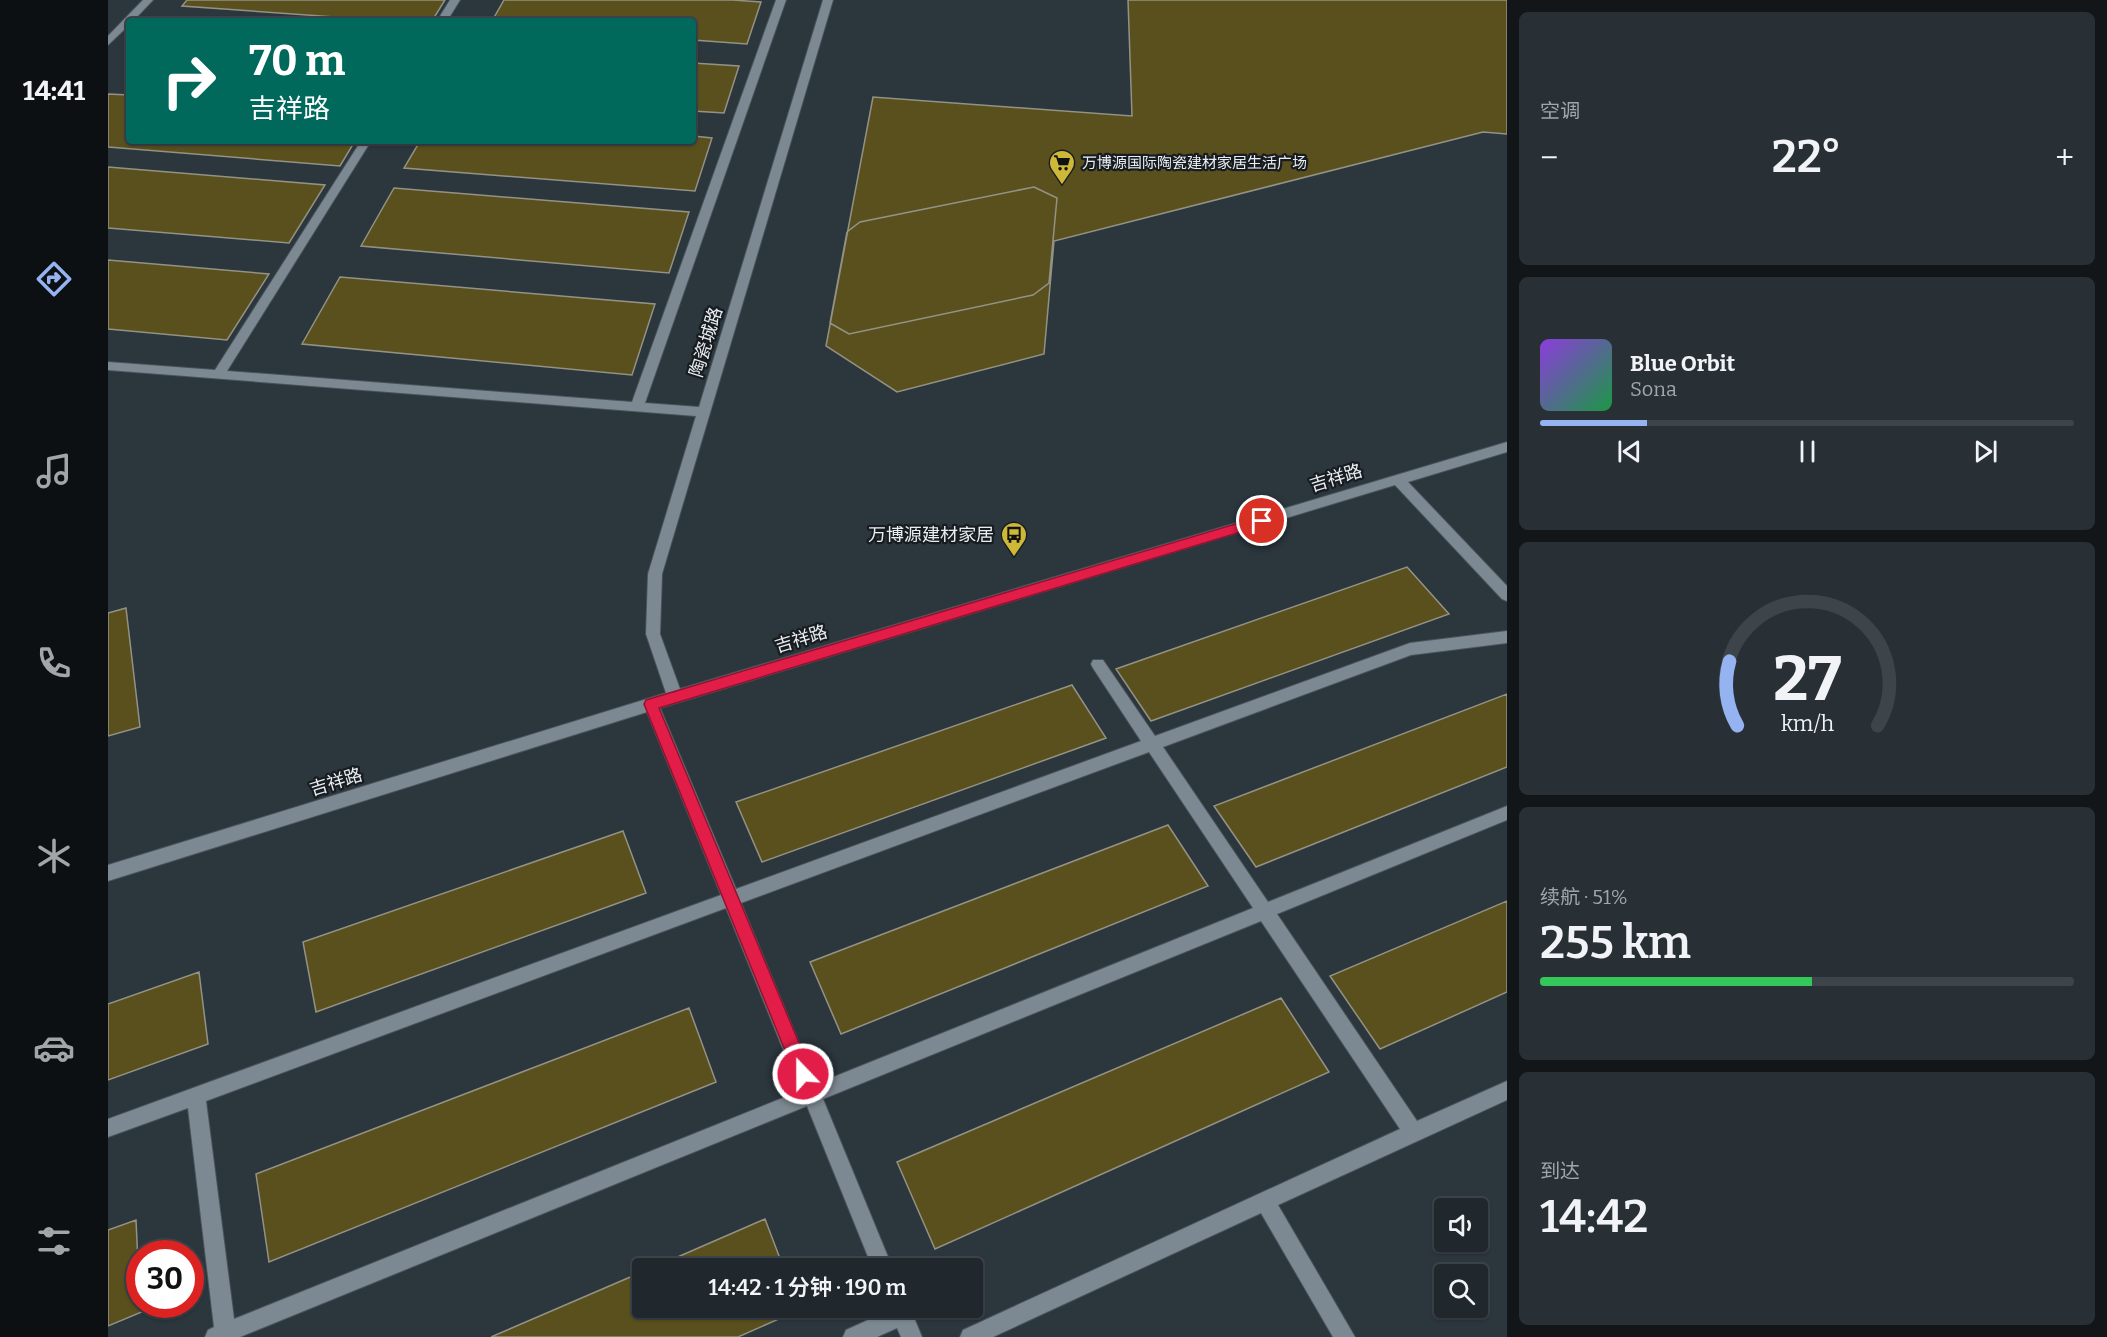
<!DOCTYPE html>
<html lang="zh">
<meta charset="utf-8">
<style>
body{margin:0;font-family:Bitter,"Noto Sans SC",serif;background:#283036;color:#f1f3f6;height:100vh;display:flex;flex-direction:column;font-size:22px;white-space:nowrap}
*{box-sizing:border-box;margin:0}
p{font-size:20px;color:#a2a6aa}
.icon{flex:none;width:33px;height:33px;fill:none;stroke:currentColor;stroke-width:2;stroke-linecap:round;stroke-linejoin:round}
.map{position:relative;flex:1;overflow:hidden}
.drawer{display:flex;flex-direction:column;gap:12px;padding:12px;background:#121619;width:600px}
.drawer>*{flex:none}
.hud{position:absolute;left:18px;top:18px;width:570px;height:126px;border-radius:6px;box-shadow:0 2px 4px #0004,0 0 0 2px #3d444a;background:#00695c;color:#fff;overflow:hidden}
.fabs{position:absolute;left:1326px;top:1198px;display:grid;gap:12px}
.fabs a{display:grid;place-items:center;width:54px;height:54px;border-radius:6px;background:#20282e;box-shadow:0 2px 4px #0004,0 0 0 2px #3d444a;font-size:30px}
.speed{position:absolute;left:18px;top:1240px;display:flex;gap:12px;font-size:30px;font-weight:700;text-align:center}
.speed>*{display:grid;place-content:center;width:78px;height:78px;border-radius:50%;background:#20282e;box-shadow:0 2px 4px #0004,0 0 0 2px #3d444a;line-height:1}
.speed .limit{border:9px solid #d22;background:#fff;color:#111}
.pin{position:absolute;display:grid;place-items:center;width:51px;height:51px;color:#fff;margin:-26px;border:3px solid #fff;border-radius:50%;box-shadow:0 2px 6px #0007}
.me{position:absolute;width:66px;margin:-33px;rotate:338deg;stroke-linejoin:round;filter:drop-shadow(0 0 4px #0008)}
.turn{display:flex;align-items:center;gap:21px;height:126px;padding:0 24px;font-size:27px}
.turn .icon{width:78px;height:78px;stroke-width:2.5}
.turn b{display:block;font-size:42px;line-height:51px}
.big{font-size:45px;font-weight:600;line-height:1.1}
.drawer .tile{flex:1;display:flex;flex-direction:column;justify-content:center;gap:9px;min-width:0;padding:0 21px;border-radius:9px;background:#283036}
.drawer .dial{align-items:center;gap:0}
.dial svg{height:156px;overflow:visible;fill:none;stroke:#3d444a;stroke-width:7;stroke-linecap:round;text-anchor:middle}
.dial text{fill:#f1f3f6;stroke:none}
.song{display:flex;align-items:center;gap:18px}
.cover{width:72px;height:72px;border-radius:9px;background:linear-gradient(135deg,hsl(270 70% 55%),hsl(140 70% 35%))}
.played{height:6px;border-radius:3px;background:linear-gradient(90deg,#95b2f1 20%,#3d444a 20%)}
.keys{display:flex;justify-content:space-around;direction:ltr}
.heat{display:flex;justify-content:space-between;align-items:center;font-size:33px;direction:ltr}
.charge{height:9px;border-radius:4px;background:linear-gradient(90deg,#34c759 51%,#3d444a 0)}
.trip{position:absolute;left:524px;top:1258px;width:351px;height:60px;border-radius:6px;background:#20282e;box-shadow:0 2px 4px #0004,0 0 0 2px #3d444a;font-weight:600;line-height:60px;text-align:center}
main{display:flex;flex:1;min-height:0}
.dock{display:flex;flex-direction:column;width:108px;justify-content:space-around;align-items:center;background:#0d1012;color:#a2a6aa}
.dock .icon{width:42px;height:42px}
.dock .on{color:#95b2f1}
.dock b{font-size:27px;color:#f1f3f6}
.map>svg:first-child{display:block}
.building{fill:#59501e;stroke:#949285;stroke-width:1.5}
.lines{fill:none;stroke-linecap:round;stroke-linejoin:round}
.minor-casing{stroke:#4a535a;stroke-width:2}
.minor{fill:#7d8992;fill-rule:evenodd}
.route{fill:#e11d48;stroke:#92132f;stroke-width:1.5}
.labels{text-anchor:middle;stroke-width:4.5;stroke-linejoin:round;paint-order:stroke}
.far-poi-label{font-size:15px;fill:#e7eef2;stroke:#181c20;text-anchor:start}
.street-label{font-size:18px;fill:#e7eef2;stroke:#181c20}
.poi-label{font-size:18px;fill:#e7eef2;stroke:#181c20;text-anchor:end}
</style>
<main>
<nav class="dock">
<b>14:41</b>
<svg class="icon on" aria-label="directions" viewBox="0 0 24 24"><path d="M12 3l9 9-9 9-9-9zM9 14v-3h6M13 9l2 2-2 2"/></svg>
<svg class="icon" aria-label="music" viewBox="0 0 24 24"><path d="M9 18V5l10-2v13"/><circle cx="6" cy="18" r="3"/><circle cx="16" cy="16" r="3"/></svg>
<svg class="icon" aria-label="phone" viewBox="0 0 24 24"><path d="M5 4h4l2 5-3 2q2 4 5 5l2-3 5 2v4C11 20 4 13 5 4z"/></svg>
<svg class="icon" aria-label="climate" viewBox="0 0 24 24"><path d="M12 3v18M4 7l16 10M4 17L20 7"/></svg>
<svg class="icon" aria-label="car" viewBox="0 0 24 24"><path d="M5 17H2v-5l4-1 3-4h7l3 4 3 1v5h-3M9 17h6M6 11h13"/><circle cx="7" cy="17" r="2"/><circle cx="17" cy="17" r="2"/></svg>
<svg class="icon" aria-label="filters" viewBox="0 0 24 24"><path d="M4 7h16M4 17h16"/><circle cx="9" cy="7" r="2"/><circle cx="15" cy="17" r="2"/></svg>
</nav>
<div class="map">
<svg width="1399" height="1337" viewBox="0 0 1399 1337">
<rect width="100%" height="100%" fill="#2b363d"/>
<path class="building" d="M79 0H337L324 21H283L74 6Z
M396 0H625L653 2 639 44 585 40V21H384Z
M1020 0H1399V134L1375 132 946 241 936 354 789 392 718 346 765 97 1024 116Z
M585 63 631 66 616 113 585 111Z
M0 94 21 95V141H247L232 166 0 147Z
M585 136 604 138 587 191 296 168 312 141H585Z
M0 167 217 185 181 243 0 228Z
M926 187 949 198 941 283 925 295 741 334 722 323 739 232 752 222Z
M286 188 581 212 561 273 253 246Z
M0 260 161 274 119 340 0 329Z
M232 277 547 304 524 375 194 344Z
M1299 567 1341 614 1043 721 1008 669Z
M18 608 32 727 0 736V613Z
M964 685 998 738 654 862 628 802Z
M1399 694V767L1148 867 1106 806Z
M1060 825 1100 886 733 1034 702 962Z
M515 831 538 893 208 1012 195 942Z
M1399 901V992L1272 1049 1222 976Z
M91 972 100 1044 0 1080V1004Z
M1173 998 1221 1072 827 1249 789 1162Z
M581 1008 608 1082 161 1262 148 1174Z
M657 1219 676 1269H542Z
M28 1220 32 1305H36V1311L0 1326V1230Z
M534 1272V1308L691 1310 630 1337H383Z"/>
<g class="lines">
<defs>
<path id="minor" d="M35 0H45L25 21H21V25L0 45V36Z
M342 0H352L339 21H329Z
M668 0H678L537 403 591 407 715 0H725L554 574 552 634 572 689 1399 442V452L1300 482 1399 586V601L1394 599 1287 485 552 708 628 889 1033 741 985 668 983 664 985 660H995L1047 736 1302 643 1399 631V643L1303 655 1055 747 1160 902 1399 806V820L1169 914 1309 1121 1399 1081V1100L1170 1205 1247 1337H1225L1153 1213 885 1337H852L855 1330 1292 1129 1153 921 715 1099 785 1269H765L699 1106 132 1337H97L100 1330 106 1327 80 1108 0 1137V1119L613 895 539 712 0 881V865L558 693 538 634 540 574 588 416 0 370V362L107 370 253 141H263L119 371 524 402ZM1041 752 1145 908 708 1084 633 903ZM618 908 692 1091 126 1319 98 1101Z
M781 1308H802L814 1337H793L789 1328 769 1337H735L738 1330 782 1310Z"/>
</defs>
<use href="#minor" class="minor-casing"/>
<use href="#minor" class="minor"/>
</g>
<path class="route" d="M1154 516 1159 518V524L551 708 704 1074 701 1080 695 1082 689 1080 536 704 538 700Z"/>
<defs>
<symbol id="supermarket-pin" viewBox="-11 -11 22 30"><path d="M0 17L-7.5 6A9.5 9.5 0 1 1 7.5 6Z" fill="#ceb838" stroke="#181c20"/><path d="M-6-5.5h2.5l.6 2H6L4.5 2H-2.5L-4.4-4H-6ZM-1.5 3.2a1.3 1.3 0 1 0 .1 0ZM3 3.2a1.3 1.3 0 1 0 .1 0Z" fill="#111"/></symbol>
<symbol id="bus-pin" viewBox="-11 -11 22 30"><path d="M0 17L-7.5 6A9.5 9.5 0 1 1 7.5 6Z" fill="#ceb838" stroke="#181c20"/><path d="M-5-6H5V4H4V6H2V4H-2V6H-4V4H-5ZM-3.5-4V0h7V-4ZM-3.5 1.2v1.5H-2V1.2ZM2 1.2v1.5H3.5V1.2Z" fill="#111"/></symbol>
</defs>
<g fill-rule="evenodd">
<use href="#supermarket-pin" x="939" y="148" width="30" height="40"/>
<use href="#bus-pin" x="891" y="520" width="30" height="40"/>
</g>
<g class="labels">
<g class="far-poi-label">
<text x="974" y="168">万博源国际陶瓷建材家居生活广场</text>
</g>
<g class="street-label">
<text transform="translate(598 342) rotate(-73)" y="6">陶瓷城路</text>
<text transform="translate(1228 478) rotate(-17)" y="6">吉祥路</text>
<text transform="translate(693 639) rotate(-17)" y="6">吉祥路</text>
<text transform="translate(228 782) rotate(-17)" y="6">吉祥路</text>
</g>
<g class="poi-label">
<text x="886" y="541">万博源建材家居</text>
</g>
</g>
</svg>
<div class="fabs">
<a><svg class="icon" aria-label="sound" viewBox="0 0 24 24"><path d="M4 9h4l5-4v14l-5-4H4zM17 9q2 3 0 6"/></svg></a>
<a><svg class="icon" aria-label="search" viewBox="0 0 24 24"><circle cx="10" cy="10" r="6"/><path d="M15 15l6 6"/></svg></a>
</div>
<div class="speed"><div class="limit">30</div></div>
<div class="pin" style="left:1154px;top:521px;background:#d93025"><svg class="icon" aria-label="arrive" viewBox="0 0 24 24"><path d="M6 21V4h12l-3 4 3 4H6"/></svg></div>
<svg class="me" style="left:695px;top:1074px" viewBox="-20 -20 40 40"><circle r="17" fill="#e11d48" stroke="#fff" stroke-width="3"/><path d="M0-11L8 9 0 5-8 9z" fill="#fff"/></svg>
<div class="trip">14:42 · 1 分钟 · 190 m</div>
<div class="hud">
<div class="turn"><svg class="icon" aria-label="right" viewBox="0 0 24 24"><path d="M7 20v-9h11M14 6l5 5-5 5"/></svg><div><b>70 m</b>吉祥路</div></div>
</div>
</div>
<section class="drawer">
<div class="tile"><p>空调</p>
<div class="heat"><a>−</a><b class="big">22°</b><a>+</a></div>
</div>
<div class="tile">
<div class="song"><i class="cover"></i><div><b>Blue Orbit</b><p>Sona</p></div></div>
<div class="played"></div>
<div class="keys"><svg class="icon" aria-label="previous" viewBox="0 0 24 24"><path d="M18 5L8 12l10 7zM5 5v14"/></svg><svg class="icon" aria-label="pause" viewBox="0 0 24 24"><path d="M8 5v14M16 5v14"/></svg><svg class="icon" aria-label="next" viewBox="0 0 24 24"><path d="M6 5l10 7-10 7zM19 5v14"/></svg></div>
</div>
<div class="tile dial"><svg viewBox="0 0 100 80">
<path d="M14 69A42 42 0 1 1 86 69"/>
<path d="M14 69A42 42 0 0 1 10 36" stroke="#95b2f1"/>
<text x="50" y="56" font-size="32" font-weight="700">27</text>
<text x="50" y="72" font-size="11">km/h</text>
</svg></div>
<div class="tile"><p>续航 · 51%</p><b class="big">255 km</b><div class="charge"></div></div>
<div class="tile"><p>到达</p><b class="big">14:42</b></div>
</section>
</main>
